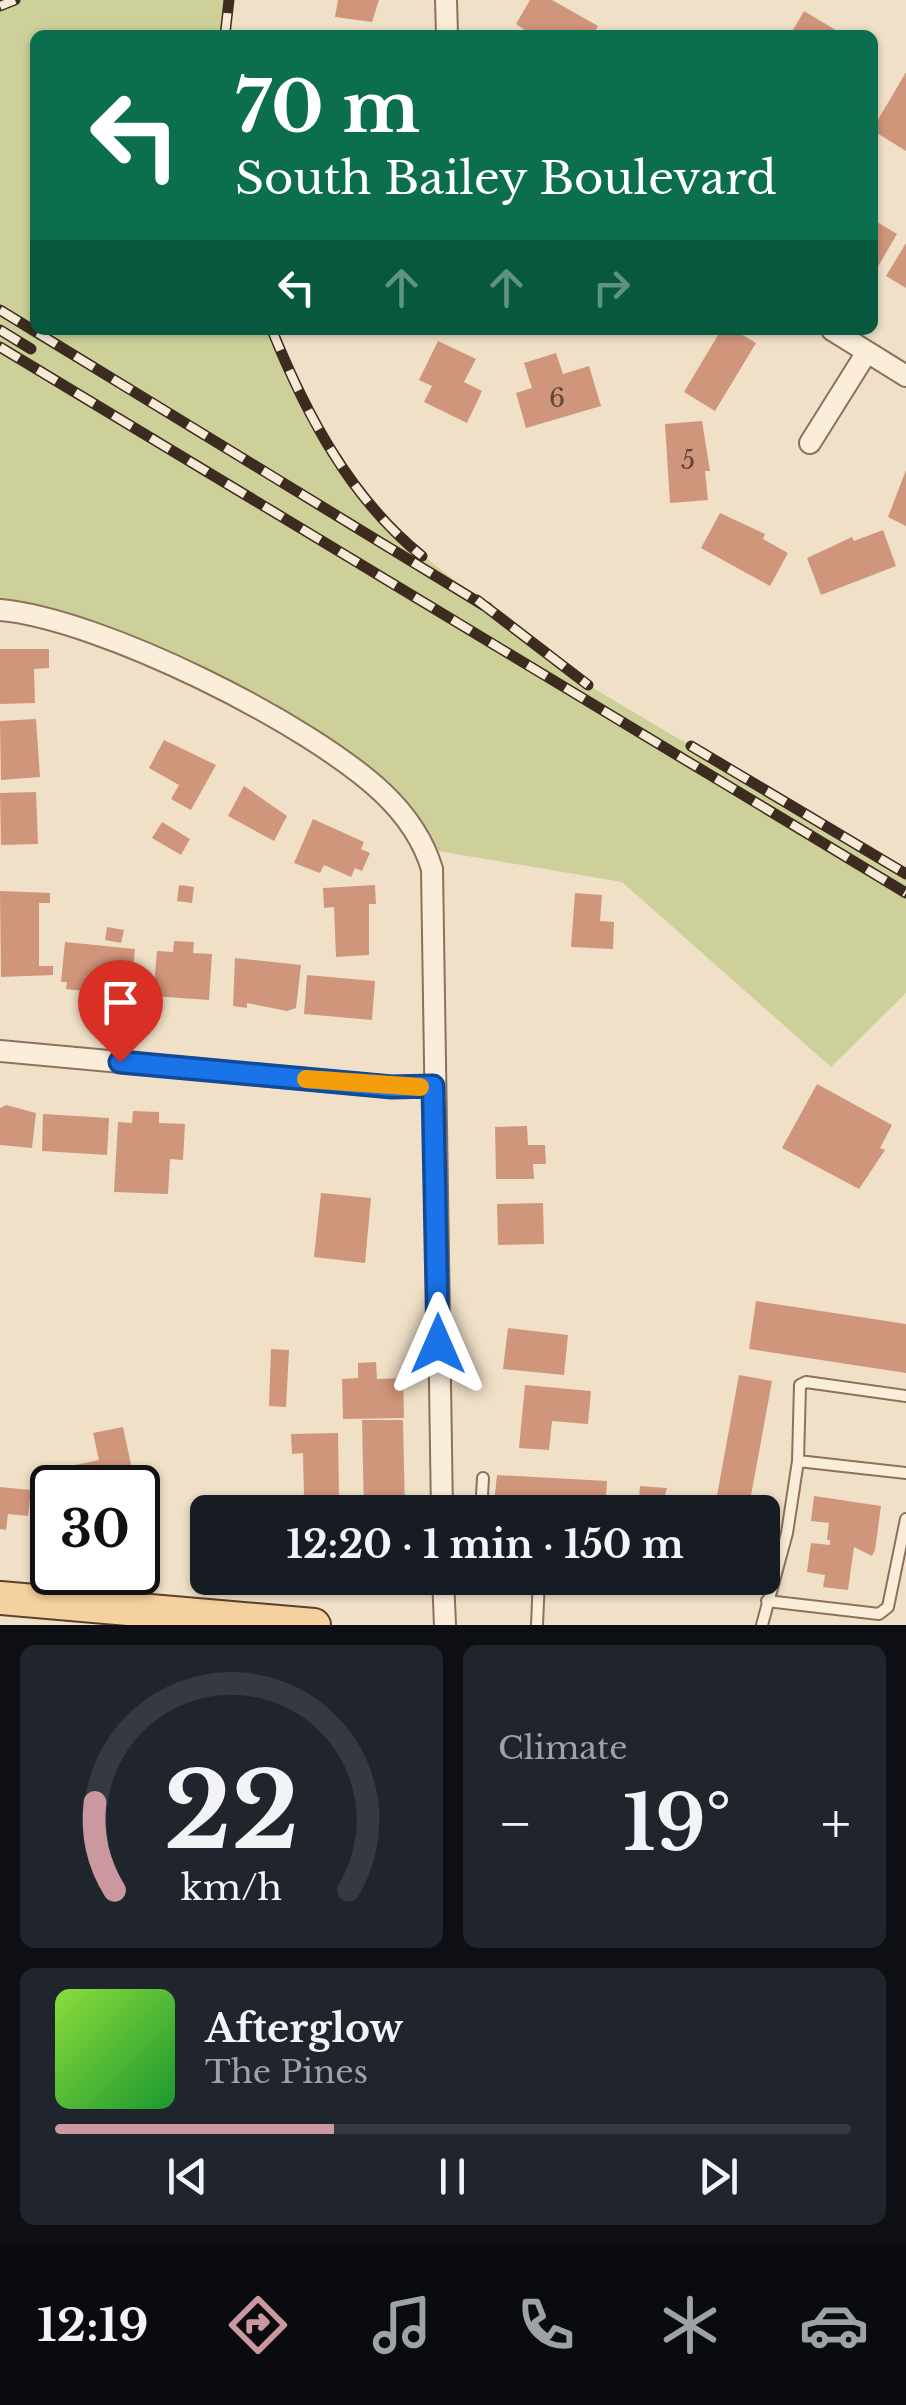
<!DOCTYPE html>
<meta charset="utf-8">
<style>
body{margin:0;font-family:"Libre Baskerville",serif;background:#20242c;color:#f1f3f6;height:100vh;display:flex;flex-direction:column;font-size:38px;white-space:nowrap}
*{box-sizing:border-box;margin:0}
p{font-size:32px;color:#9ea1a6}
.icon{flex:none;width:55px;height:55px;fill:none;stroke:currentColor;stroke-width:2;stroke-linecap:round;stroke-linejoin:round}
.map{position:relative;height:1625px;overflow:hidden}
.side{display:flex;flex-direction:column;gap:20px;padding:20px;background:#0d0f14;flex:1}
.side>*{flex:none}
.hud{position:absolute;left:30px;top:30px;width:848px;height:305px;border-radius:15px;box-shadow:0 2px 8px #0004;background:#0b6e4f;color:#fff;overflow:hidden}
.speed{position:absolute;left:30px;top:1465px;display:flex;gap:20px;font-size:50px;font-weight:700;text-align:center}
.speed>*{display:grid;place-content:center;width:130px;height:130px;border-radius:50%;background:#171b24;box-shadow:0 2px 8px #0004;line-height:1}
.speed .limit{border:5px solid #111;border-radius:15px;background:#fff;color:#111}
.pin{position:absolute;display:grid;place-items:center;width:85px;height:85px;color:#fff;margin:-102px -42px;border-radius:50% 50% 50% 0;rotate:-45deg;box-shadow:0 0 10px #0007}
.pin .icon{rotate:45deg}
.me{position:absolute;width:110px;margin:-55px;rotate:0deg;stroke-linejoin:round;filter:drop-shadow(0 0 8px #0008)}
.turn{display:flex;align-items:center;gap:35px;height:210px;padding:0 40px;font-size:45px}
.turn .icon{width:130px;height:130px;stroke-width:2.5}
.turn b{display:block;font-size:70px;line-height:85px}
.lanes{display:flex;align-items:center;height:95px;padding:0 40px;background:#0003;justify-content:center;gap:50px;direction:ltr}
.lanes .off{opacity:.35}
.big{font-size:75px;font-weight:700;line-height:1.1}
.side .tile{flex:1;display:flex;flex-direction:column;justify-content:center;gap:15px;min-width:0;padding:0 35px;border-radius:15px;background:#20242c}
.side .dial{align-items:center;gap:0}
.dial svg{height:260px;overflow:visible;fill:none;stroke:#363941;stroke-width:7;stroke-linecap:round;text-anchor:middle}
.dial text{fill:#f1f3f6;stroke:none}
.song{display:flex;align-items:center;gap:30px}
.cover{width:120px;height:120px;border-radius:15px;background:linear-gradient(135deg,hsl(90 70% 55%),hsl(130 70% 35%))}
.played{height:10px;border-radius:5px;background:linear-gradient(90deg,#cc989f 35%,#363941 35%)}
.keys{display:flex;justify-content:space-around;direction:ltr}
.heat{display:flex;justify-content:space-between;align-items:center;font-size:55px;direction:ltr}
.side .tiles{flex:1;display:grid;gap:20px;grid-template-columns:1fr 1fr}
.tile:last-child{grid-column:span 2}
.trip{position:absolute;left:190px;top:1495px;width:590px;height:100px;border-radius:15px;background:#171b24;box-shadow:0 2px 8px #0004;font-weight:700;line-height:100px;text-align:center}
.dock{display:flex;height:160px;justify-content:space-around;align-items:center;background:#090b0e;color:#9ea1a6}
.dock .icon{width:70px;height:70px}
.dock .active{color:#cc989f}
.dock b{font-size:45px;color:#f1f3f6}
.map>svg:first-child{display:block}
.green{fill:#ced09a}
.building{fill:#d0967b}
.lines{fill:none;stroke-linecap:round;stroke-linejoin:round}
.service-casing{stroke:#8d715b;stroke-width:14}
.minor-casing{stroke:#8d715b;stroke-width:24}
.primary-casing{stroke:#5b3f2f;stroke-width:36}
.service{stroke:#faeedb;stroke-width:10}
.minor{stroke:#faeedb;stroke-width:20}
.primary{stroke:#f4d19e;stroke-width:32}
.rail-casing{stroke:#3d2b1f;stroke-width:11}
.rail{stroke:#f7ebd7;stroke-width:8;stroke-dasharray:22;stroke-linecap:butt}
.route-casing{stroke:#114b97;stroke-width:25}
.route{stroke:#1a73e8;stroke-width:18}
.slow{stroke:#f59e0b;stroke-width:18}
.labels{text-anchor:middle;stroke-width:10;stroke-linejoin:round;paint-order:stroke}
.number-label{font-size:25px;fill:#624636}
</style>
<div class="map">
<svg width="906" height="1625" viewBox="0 0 906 1625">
<rect width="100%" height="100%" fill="#f0e0c7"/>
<path class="green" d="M9 0H229L225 35H35V330H273L334 456 408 544 588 685 906 874V993L831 1067 622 882 426 849 406 817 314 744 131 647 0 610V4Z"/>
<path class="building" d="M338 0H379L372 22 335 17Z
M530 0H552L598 26 593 35H532L516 24Z
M804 11 844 35H790Z
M906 72V151L872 130Z
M872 219 897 234 876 270 872 267Z
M906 243V288L886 276Z
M721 330H734L756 343 715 411 684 392Z
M438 341 476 359 464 382 482 391 467 423 424 402 432 386 419 380Z
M556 353 563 374 589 366 601 406 526 428 516 393 532 388 524 363Z
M702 421 710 471H705L708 500 670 503 665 424Z
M906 470V526L888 517Z
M720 513 765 534 763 539 788 553 770 586 701 548Z
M883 530 896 566 821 595 807 558 852 537 854 541Z
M0 649H49V668L34 669 35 703 0 704Z
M36 719 40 777 1 780 0 721Z
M164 740 216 765 191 810 171 799 179 785 149 768Z
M244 786 287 816 274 841 228 816Z
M36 792 38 844 1 845 0 793Z
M313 819 364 842 361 849 370 853 362 871 355 868 351 877 324 865 320 873 294 863Z
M162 822 190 839 181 855 152 838Z
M179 885 194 887 192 903 177 901Z
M375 885 376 904H369V955L336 957 334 907 324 908 323 888Z
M0 891 50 893V903H39V966H53V975L1 977Z
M575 893 602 895 600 921 614 922 613 949 571 947Z
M107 927 124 930 121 943 105 940Z
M174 941 194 942 193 953 212 954 209 1000 153 996 157 951 173 952Z
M65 942 135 949 131 990 125 989 124 995 105 993 106 986 83 984V991L66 989 67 982H61Z
M235 958 301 965 296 1008 287 1011 247 1003V1008L233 1006Z
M307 975 375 981 372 1020 304 1014Z
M817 1084 892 1125 880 1148 885 1150 859 1189 782 1148Z
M6 1105 36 1113 32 1148 0 1145V1108Z
M133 1111 159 1112V1123L185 1124 183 1160 170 1159 168 1194 114 1192 118 1122 132 1123Z
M43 1114 109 1118 107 1155 42 1151Z
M527 1126 528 1145H545L546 1164H533L534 1179H496L495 1127Z
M321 1193 371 1198 365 1263 314 1257Z
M543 1203 544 1244 498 1245 497 1204Z
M756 1301 906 1324V1373L749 1349Z
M508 1328 568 1335 564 1375 503 1369Z
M271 1349 289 1350 286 1407 269 1406Z
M376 1362 377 1379 403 1378 404 1418 343 1419 342 1379 358 1378V1363Z
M739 1375 772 1381 748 1512H714Z
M525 1385 591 1391 588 1424 552 1421 549 1450 519 1448Z
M362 1420H403L405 1512H364Z
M123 1427 136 1488H74L70 1466 99 1460 93 1433Z
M338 1433 339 1496 304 1497 303 1453 292 1454 291 1434Z
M497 1475 607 1481 605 1512H493Z
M640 1486 667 1488 661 1512H638Z
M0 1487 31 1490 28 1516 8 1514 6 1530 0 1529Z
M814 1496 881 1506 875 1550 872 1556 854 1547 848 1590 823 1587 825 1575 807 1572 811 1543 830 1545V1540H827L829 1523 811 1521Z"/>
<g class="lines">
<defs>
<path id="service" d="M798 1461 906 1473
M481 1512 483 1478
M551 1578 587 1582
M767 1601 879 1614 888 1607 906 1519
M537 1625 539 1578
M762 1625 787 1533 798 1461 800 1385 806 1382 906 1396"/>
<path id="minor" d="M446 0 447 35
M832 330 906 376
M810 443 867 352
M0 610C101 619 309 723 383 793 406 815 423 839 432 869L442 1512
M0 1051 392 1087 433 1086
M443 1578 445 1625"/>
<path id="primary" d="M0 1598 314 1625"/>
</defs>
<use href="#service" class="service-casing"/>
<use href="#minor" class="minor-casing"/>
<use href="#primary" class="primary-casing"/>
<use href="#service" class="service"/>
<use href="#minor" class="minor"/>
<use href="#primary" class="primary"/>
<defs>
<path id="rail" d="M0 6 15 0
M225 35 229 0
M0 310 488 608
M0 330 31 349
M272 330C306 414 350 498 422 556
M0 347 906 893
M477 600 588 685
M691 746 906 874"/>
</defs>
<use href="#rail" class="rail-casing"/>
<use href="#rail" class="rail"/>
</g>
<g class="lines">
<defs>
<path id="route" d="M120 1062 392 1087 433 1086 438 1344"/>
</defs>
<use href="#route" class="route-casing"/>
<use href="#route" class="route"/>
<path class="slow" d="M306 1079 420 1087"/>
</g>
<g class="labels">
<g class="number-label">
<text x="557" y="407">6</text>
<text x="688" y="469">5</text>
</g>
</g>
</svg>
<div class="speed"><div class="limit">30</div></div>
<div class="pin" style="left:120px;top:1062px;background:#d93025"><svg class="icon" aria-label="arrive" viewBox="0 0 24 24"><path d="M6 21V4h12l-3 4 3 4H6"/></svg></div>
<svg class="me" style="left:438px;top:1344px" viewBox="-20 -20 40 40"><path d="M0-17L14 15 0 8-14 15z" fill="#1a73e8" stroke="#fff" stroke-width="4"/></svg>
<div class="trip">12:20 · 1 min · 150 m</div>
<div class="hud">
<div class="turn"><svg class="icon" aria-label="left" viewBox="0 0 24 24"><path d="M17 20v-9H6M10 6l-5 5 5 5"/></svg><div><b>70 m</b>South Bailey Boulevard</div></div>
<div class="lanes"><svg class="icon" aria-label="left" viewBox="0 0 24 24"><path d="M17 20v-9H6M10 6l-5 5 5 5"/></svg><svg class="icon off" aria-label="ahead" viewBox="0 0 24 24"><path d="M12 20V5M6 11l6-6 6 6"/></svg><svg class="icon off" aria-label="ahead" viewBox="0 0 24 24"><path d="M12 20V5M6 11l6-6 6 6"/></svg><svg class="icon off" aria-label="right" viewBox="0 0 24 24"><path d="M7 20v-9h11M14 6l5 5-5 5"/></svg></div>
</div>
</div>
<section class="side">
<div class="tiles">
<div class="tile dial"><svg viewBox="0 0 100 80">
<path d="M14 69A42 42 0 1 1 86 69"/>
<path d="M14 69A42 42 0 0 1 8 42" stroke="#cc989f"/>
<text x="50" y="56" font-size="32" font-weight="700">22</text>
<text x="50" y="72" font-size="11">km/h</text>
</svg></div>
<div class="tile"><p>Climate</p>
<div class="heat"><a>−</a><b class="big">19°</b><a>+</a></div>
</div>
<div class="tile">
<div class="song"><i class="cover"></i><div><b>Afterglow</b><p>The Pines</p></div></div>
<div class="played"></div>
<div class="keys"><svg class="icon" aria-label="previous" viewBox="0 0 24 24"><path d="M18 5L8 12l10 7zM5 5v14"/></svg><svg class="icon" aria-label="pause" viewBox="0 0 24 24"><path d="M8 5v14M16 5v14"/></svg><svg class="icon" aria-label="next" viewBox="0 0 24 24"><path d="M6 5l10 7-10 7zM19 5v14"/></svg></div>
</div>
</div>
</section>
<nav class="dock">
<b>12:19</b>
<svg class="icon active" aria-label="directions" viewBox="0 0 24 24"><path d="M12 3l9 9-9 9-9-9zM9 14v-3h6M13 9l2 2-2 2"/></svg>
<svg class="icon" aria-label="music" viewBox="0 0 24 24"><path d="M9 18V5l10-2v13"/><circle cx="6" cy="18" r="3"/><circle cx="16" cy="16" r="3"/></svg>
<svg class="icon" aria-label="phone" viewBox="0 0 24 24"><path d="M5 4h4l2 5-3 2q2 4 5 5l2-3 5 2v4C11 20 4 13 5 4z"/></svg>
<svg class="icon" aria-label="climate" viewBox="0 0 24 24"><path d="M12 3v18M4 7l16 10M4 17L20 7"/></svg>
<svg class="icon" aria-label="car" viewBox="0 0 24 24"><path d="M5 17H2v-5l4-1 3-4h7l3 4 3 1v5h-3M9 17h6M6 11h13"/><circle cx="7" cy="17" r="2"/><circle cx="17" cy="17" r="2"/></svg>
</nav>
